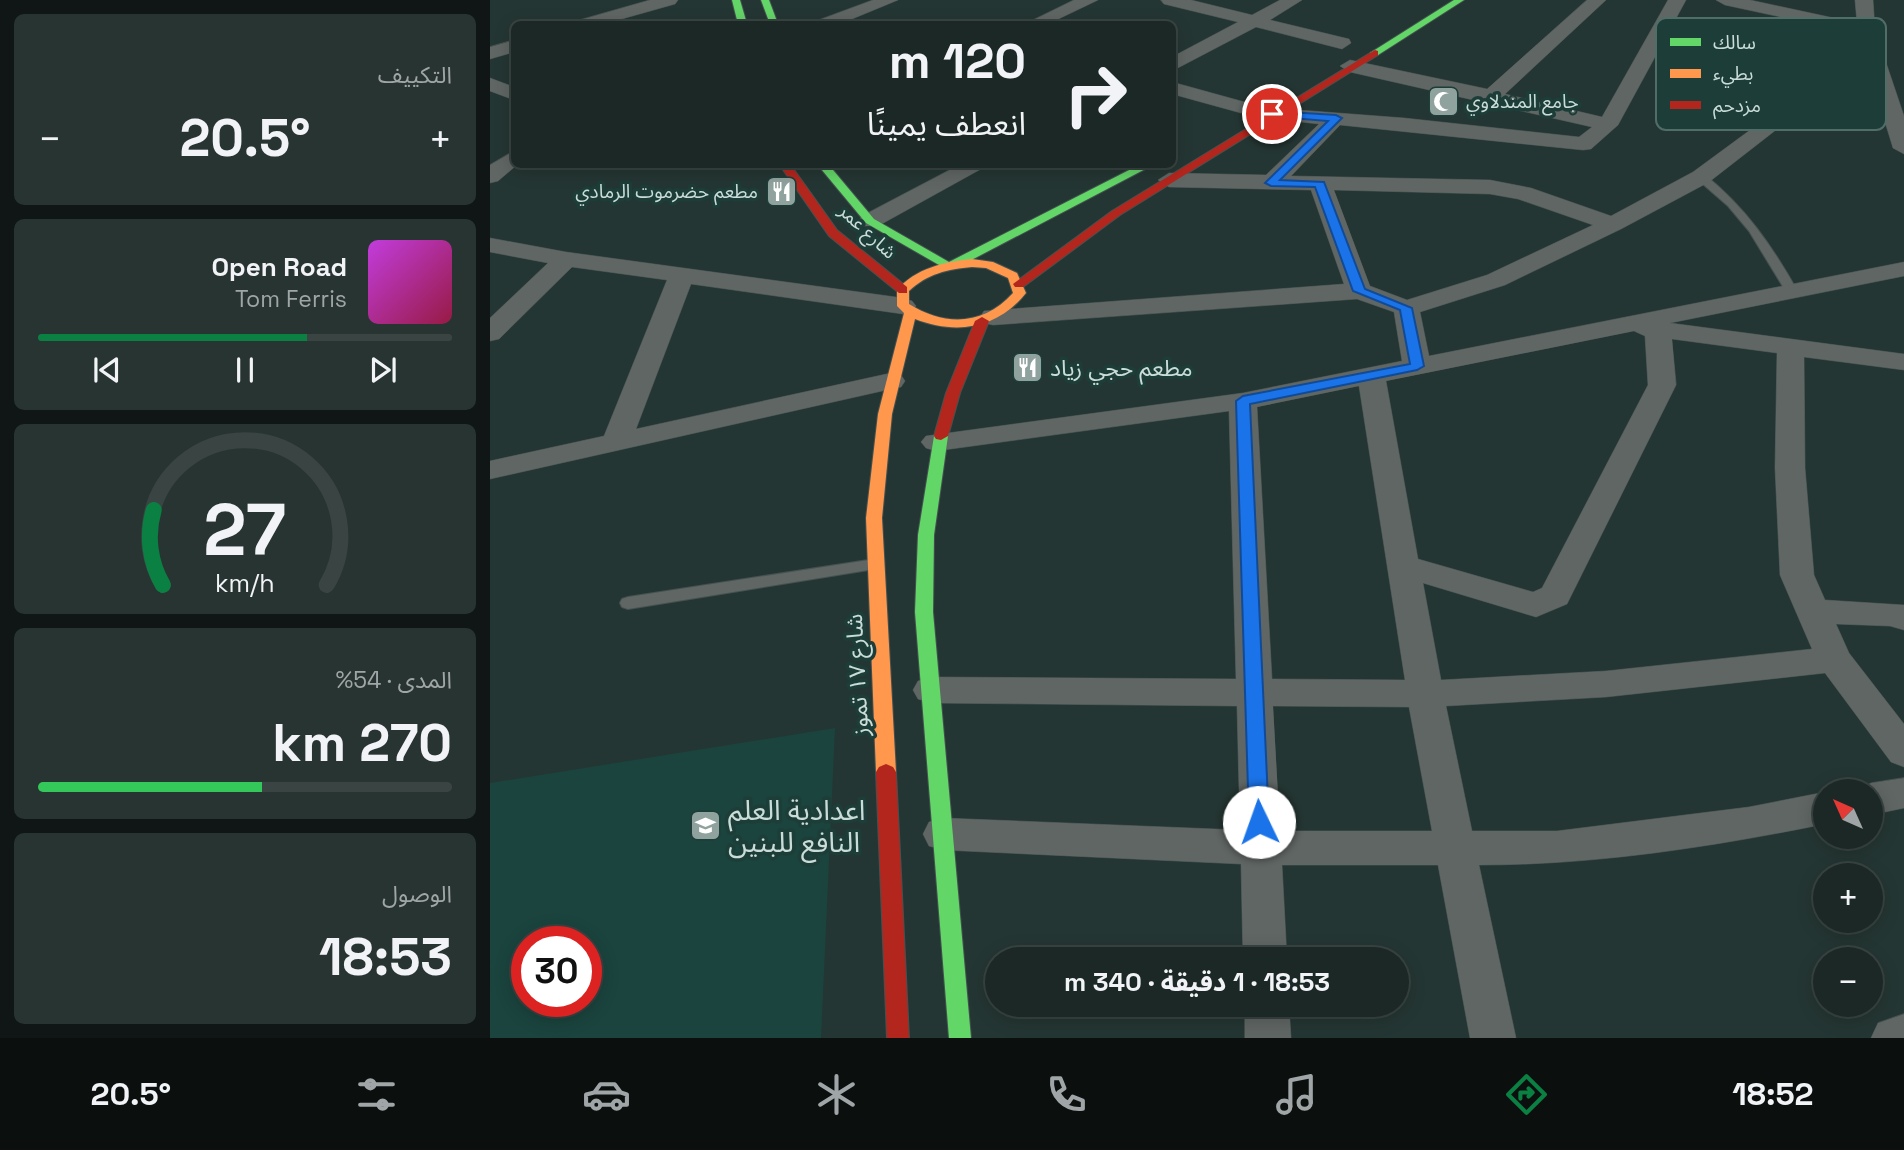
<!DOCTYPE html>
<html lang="ar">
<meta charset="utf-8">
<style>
body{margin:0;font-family:"Space Grotesk","Noto Sans Arabic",sans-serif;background:#283432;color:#f1f3f6;direction:rtl;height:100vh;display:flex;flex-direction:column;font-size:26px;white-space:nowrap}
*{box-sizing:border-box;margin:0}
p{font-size:23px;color:#a0a6a7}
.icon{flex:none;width:38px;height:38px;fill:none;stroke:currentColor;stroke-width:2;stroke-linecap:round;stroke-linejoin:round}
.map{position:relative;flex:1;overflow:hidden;direction:ltr}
.panel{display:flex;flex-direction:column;gap:14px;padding:14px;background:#0f1615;width:490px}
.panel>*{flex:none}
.hud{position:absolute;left:21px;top:21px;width:665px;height:147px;border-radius:10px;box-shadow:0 4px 18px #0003,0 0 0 2px #394443;direction:rtl;background:#1b2826;color:#f1f3f6;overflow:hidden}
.needle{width:46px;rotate:315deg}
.buttons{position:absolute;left:1323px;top:779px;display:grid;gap:14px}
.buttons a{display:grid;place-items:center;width:70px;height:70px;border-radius:50%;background:#1b2826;box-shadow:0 4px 18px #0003,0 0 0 2px #394443;font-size:35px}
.speed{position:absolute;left:21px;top:926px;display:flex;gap:14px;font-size:35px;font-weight:700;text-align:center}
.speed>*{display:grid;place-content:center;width:91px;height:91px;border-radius:50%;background:#1b2826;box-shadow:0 4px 18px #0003,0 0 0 2px #394443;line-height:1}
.speed .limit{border:10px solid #d22;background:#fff;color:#111}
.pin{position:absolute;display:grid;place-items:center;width:60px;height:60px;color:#fff;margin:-30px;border:4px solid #fff;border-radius:50%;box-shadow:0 2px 7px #0007}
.me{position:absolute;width:77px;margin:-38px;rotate:357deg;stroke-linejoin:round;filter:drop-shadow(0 0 5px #0008)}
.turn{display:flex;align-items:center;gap:24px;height:147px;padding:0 35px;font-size:32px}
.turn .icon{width:91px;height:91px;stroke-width:2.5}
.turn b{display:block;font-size:49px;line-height:60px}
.big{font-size:52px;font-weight:700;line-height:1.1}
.panel .card{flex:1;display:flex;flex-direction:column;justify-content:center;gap:10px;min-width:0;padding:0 24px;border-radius:10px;background:#283432}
.panel .dial{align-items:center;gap:0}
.dial svg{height:182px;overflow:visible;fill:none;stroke:#394443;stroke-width:7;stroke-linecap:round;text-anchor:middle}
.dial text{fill:#f1f3f6;stroke:none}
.song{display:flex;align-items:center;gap:21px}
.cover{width:84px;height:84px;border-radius:10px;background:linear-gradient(135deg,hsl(290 70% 55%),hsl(340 70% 35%))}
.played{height:7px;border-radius:4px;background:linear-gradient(90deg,#0b8043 65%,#394443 65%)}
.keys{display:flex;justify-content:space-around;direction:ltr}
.heat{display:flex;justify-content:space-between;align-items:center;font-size:38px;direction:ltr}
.charge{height:10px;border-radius:5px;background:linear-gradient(90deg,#34c759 54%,#394443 0)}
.trip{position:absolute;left:495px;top:947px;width:424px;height:70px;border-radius:35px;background:#1b2826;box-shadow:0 4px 18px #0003,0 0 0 2px #394443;font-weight:700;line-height:70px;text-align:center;direction:rtl}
.tabs{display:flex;height:112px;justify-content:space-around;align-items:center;background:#0b100f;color:#a0a6a7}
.tabs .icon{width:49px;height:49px}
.tabs .active{color:#0b8043}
.tabs b{font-size:32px;color:#f1f3f6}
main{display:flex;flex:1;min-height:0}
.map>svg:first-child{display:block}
.built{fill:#1b443e;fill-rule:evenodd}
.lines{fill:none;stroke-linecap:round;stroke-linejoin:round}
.lane-casing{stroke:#445250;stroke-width:2}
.street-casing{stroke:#445250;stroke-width:1}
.fast-casing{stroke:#445250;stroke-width:2}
.slow-casing{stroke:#445250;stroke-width:2}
.jam-casing{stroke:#445250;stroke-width:2}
.lane{fill:#606664;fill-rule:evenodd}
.street{fill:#606664;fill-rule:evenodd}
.fast{fill:#63d668;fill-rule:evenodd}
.slow{fill:#ff974d;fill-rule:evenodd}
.jam{fill:#b3261e;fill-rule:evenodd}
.route{fill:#1a73e8;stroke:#114b97;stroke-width:2}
.labels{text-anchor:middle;stroke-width:7;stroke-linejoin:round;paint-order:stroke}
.far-poi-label{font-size:19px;fill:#cadcd8;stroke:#1d3d38;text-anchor:start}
.far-street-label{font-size:19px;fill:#cadcd8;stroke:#1d3d38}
.poi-label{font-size:23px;fill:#cadcd8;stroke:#1d3d38;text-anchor:start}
.street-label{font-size:23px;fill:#cadcd8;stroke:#1d3d38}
.near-poi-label{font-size:28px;fill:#cadcd8;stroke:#1d3d38;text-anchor:start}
.key{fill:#1d3d38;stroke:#516d68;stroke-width:2}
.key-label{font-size:19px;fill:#cadcd8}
</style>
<main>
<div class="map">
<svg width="1414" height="1038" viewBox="0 0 1414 1038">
<rect width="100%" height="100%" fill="#243633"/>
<path class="built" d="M345 728 331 1038H0V783ZM37 942H96V1001H37Z"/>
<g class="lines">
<defs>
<path id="lane" d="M1207 175H1215C1256 208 1282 246 1308 292L1306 295H1298L1259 231 1238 206 1207 179Z
M385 559 391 560 393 564 391 568 138 609 132 607 130 603 132 599 138 597Z"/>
<path id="street" d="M160 0H188L185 4 114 24H87L90 20Z
M383 0H408L350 24H326L329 20Z
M584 0H608L558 24H535Z
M671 0H701L762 15 790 0H812L780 20 859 39 861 43 852 49 766 27 682 71V57L748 22 674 4Z
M1097 0H1116L1015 94 1112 117 1178 0H1196L1128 125 1101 149 1093 150 850 125 801 176 1000 180 1041 188 1121 216 1203 172 1286 111 1365 33 1235 5 1226 0H1260L1367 23 1365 0H1383L1385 30 1414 116V154L1403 148 1372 47 1300 119 1219 182 1131 229 1015 285 930 312 939 356 1414 262V276L1180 323 1414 354V370L1314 357 1315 468 1324 575 1335 600 1414 605V630L1400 626 1346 624 1359 653 1414 724V767L1401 762 1335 673 1116 697 956 706 982 831H1067L1259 807 1335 792V824C1221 847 1105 865 989 865L1026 1038H980L948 865H792L797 959H753L751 864 453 850 439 846 433 834 439 822 453 818 750 830 747 706 441 703 428 699 423 690 428 681 441 677 746 679 739 411 446 451 436 448 431 442 436 436 753 393 912 361 904 312 867 299 503 325 494 323 490 317 494 311 854 284 821 190 679 187 668 180 679 173 776 175 829 124 775 118 772 114 775 110 782 108 914 118 1089 137 1102 127 860 72 850 66 860 60 997 89ZM844 190 1000 194 1028 199 1103 225 997 275 917 300 880 286ZM1144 331 1155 336 1158 385 1052 588 1043 592 928 559 896 381ZM1182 339 1287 353 1285 468 1290 575 1322 649 1116 671 951 680 933 583 1046 617 1077 604 1186 385ZM869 386 915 680 782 679 767 407ZM783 706 919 707 942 831H790Z
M24 40V52L0 59V47Z
M0 78 24 87V100L0 91Z
M682 82 758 103 761 107 751 113 682 94Z
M24 151V164H28L8 181 0 183V165Z
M471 164H500L388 226H372L368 221 372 216Z
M0 238 76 252 413 298 422 301 426 306 422 311 413 314 201 284 146 429 401 373 411 375 415 381 411 387 401 389 0 479V461L114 436 177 280 82 267 9 339 0 341V318L58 263 0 252Z
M1414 778V808L1381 815V791H1366L1381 783Z
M755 1004H799L801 1038H755Z
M1414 1014V1038H1381L1388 1023Z"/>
<path id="fast" d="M242 0H250L257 24H248Z
M271 0H279L288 24H280Z
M964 0H974L888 55 880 53Z
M327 164H338L384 219 459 262 651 164 661 166 468 267 456 269 376 223Z
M451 432 458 436 444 535 443 612 481 1038H459L425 612 428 535 444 436Z"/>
<path id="slow" d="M482 259 503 262 527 273 536 293C508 329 466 335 425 319L402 414 392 518 406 772 403 777 396 780 389 777 386 772 376 518 388 414 414 313 407 306V290C426 268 454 262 482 259ZM482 267 496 268 518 278 523 293C494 325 456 327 419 304V291C437 274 458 269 482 267Z"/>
<path id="jam" d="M885 50 888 51V55L630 215 533 287H525L523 284 622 211Z
M289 164H300L347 230 417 287V293H409L339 236Z
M492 317 499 321 470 393 458 436 451 440 446 439 444 436 456 393 485 321Z
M396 764 403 767 406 772 419 1038H397L386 772 389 767Z"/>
</defs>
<use href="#lane" class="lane-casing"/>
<use href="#street" class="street-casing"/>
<use href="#fast" class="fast-casing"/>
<use href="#slow" class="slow-casing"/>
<use href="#jam" class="jam-casing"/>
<use href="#lane" class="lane"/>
<use href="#street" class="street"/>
<use href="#fast" class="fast"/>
<use href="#slow" class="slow"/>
<use href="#jam" class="jam"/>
</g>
<path class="route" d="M782 111 846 115 852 118 790 180 834 182 875 289 922 308 934 366 927 370 760 404 779 822 776 828H762L759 822 746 401 753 396 920 364 910 310 863 291 825 187 781 186 775 183 838 121 778 116V112Z"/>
<defs>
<symbol id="mosque-square" viewBox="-11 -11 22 22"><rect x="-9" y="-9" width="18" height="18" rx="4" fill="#90a29e" stroke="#1d3d38"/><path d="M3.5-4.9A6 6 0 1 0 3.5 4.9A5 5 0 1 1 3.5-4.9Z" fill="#fff"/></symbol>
<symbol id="restaurant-square" viewBox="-11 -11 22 22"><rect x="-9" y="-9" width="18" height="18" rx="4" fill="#90a29e" stroke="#1d3d38"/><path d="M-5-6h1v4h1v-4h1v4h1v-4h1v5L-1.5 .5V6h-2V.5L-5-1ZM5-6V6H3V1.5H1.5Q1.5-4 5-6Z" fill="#fff"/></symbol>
<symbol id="school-square" viewBox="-11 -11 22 22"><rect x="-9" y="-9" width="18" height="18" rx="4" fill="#90a29e" stroke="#1d3d38"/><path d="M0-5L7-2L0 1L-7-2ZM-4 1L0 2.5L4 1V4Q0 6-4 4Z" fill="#fff"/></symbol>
</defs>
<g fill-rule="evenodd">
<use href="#mosque-square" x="936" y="84" width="35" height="35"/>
<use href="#restaurant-square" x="274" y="174" width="35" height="35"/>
<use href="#restaurant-square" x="520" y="350" width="35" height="35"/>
<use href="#school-square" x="198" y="808" width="35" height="35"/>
</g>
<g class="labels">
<g class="far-poi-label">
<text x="976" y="108">جامع المندلاوي</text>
<text x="268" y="198" text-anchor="end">مطعم حضرموت الرمادي</text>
</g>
<g class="far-street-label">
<text transform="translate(378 231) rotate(43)" y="7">شارع عمر</text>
</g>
<g class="poi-label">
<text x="560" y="376">مطعم حجي زياد</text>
</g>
<g class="street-label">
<text transform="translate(367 675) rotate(-93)" y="8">شارع ١٧ تموز</text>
</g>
<g class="near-poi-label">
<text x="238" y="820">اعدادية العلم<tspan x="238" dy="32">النافع للبنين</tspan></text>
</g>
</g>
<rect x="1166" y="18" width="230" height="112" rx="10" class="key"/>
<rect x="1180" y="38" width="31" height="8" fill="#63d668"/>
<rect x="1180" y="69" width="31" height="9" fill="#ff974d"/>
<rect x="1180" y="101" width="31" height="8" fill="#b3261e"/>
<g class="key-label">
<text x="1223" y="49">سالك</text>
<text x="1223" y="80">بطيء</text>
<text x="1223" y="112">مزدحم</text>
</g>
</svg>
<div class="buttons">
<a><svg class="needle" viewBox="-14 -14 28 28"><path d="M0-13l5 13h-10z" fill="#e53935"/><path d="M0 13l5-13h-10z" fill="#a0a6a7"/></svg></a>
<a>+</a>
<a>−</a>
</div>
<div class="speed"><div class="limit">30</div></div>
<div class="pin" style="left:782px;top:114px;background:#d93025"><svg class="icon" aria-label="arrive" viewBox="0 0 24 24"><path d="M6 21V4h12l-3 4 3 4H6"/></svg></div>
<svg class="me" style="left:769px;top:822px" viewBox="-20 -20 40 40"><circle r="19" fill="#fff"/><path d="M0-13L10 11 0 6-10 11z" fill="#1a73e8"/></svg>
<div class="trip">18:53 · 1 دقيقة · 340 m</div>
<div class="hud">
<div class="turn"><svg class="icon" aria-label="right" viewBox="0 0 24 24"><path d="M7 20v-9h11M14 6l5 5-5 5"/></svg><div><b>120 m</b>انعطف يمينًا</div></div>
</div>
</div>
<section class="panel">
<div class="card"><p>التكييف</p>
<div class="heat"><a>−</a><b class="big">20.5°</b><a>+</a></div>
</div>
<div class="card">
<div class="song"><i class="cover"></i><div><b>Open Road</b><p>Tom Ferris</p></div></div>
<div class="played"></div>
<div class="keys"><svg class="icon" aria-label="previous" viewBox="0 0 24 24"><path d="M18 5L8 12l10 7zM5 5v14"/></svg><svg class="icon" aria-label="pause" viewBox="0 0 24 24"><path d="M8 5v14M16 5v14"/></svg><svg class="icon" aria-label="next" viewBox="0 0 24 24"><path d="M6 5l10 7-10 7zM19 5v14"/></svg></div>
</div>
<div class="card dial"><svg viewBox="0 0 100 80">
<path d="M14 69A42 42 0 1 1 86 69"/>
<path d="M14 69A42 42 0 0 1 10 36" stroke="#0b8043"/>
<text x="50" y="56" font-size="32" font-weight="700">27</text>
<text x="50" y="72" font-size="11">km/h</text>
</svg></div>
<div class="card"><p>المدى · 54%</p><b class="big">270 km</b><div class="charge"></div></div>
<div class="card"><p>الوصول</p><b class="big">18:53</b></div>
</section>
</main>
<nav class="tabs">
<b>18:52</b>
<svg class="icon active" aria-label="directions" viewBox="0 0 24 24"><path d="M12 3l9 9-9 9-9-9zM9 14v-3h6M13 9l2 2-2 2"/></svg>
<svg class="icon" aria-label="music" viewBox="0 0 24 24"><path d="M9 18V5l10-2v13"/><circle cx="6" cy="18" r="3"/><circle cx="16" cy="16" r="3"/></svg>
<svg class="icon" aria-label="phone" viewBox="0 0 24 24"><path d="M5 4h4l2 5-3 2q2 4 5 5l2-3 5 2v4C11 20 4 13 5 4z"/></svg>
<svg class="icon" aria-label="climate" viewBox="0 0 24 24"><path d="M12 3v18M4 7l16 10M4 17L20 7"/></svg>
<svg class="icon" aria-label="car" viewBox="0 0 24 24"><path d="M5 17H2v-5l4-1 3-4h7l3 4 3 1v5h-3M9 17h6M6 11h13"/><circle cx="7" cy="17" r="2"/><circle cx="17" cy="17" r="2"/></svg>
<svg class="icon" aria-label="filters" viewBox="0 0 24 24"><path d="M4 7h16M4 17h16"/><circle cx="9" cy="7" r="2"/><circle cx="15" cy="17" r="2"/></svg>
<b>20.5°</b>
</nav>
